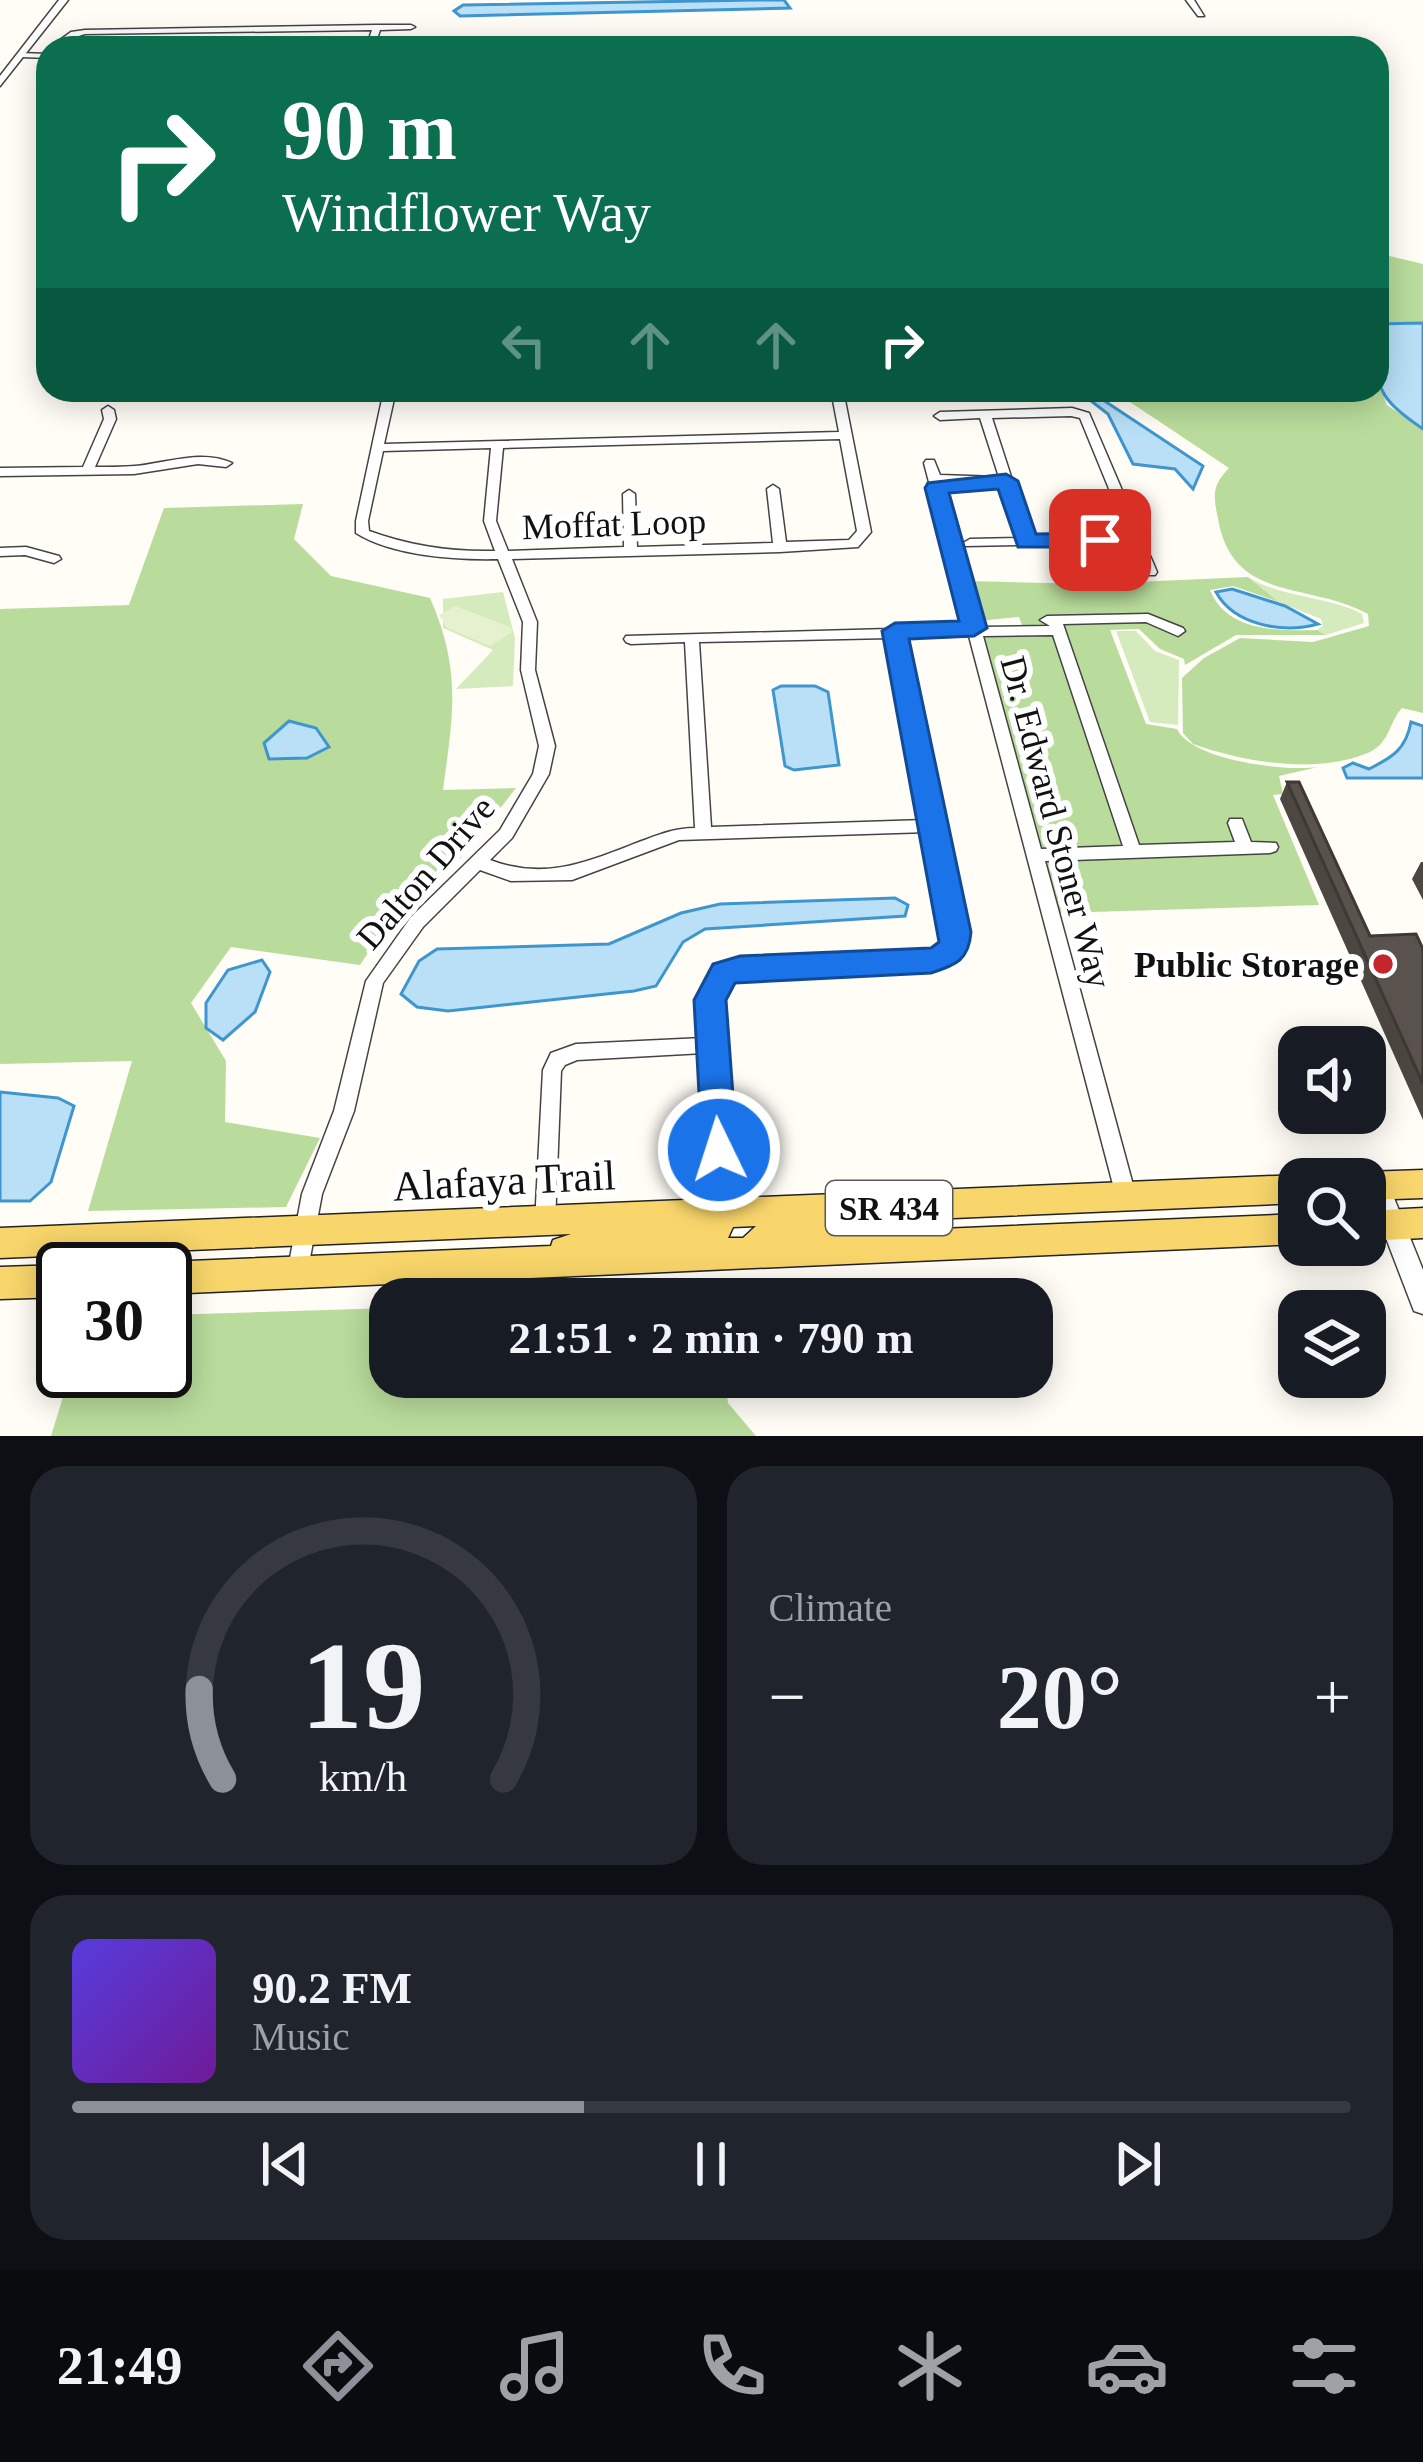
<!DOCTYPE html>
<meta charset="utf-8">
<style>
body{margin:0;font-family:"Times New Roman",serif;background:#20242c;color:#f1f3f6;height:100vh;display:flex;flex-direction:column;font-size:45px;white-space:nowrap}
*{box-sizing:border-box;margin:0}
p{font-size:39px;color:#9ea1a6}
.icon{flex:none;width:66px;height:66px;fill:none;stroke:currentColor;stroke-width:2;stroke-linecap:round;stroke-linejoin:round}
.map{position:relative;height:1436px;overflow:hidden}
.sheet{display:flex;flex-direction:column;gap:30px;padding:30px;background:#0d0f14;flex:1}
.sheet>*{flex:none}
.top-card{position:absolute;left:36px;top:36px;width:1353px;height:366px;border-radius:36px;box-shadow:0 6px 30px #0003;background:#0b6e4f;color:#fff;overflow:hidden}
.buttons{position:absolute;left:1278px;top:1026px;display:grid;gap:24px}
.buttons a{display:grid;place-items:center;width:108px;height:108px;border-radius:24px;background:#171b24;box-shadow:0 6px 30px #0003;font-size:60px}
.speed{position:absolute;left:36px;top:1242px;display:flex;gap:24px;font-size:60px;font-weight:700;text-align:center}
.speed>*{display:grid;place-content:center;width:156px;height:156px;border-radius:50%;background:#171b24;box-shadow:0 6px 30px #0003;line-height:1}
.speed .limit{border:6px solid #111;border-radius:18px;background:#fff;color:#111}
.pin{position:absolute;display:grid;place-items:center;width:102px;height:102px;color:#fff;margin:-51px;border-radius:24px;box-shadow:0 6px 18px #0006}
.me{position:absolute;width:132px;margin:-66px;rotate:356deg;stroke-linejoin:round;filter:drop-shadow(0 0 9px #0008)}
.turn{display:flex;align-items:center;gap:42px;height:252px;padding:0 48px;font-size:54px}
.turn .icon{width:156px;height:156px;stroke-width:2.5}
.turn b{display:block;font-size:84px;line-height:102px}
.lanes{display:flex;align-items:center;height:114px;padding:0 48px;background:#0003;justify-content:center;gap:60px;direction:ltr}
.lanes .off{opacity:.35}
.big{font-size:90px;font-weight:600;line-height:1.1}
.sheet .widget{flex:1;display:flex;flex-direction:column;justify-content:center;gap:18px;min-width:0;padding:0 42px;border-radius:36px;background:#20242c}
.sheet .dial{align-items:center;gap:0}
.dial svg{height:312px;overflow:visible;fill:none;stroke:#363941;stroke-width:7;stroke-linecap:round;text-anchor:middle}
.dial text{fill:#f1f3f6;stroke:none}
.song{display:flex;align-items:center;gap:36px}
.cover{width:144px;height:144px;border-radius:18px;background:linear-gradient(135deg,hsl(250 70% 55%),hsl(280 70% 35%))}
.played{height:12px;border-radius:6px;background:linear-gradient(90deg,#8c9099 40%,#363941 40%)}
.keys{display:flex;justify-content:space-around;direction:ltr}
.heat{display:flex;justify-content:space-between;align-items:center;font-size:66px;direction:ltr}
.sheet .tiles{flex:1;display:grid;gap:30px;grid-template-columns:1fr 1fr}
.widget:last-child{grid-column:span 2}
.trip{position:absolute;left:369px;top:1278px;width:684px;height:120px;border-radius:36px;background:#171b24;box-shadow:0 6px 30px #0003;font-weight:600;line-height:120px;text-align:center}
.tab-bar{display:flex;height:192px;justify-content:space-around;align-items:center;background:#090b0e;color:#9ea1a6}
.tab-bar .icon{width:84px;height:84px}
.tab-bar .current{color:#8c9099}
.tab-bar b{font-size:54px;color:#f1f3f6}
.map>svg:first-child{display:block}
.green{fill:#d5ebbd}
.forest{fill:#b9dc9c}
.pitch{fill:#e6f2cf}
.water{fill:#b9e0f7;stroke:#3f96cf;stroke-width:3}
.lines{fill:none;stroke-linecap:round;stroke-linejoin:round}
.minor-casing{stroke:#444;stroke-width:3}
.tertiary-casing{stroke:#444;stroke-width:3}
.primary-casing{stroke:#222;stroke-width:3}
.minor{fill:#fff;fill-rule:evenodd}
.tertiary{fill:#fff;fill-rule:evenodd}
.primary{fill:#f9d66b;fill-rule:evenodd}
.wall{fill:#4d4742}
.building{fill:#5a524d;stroke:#3f3936;stroke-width:3}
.route{fill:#1a73e8;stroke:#114b97;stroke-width:3}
.poi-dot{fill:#c4262e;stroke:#fff;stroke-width:4.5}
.labels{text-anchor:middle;stroke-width:12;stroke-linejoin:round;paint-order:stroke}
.shield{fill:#fff;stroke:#585858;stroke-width:3}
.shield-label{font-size:33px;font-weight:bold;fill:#111}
.street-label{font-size:36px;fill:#111;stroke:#fff}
.poi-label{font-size:36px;font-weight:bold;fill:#111;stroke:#fff;text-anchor:end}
.near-street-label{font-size:42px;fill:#111;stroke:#fff}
</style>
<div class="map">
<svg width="1423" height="1436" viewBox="0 0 1423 1436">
<rect width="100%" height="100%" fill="#fffdf5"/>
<path class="green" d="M1248 577C1282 598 1328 596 1362 614L1364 623 1326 635 1317 630 1323 626 1321 619 1279 602Z
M503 592 515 638 513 686 456 689 493 650 443 628V599Z
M1116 631H1136L1155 651 1179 660 1178 725 1150 722Z"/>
<path class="forest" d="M1377 253 1423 264V323L1377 324Z
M1377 379 1387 405 1423 429V713L1402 708C1389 722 1390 742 1370 752 1318 775 1243 762 1193 744L1183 733 1182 678 1204 658 1240 638 1313 642 1369 626 1368 614C1310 581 1233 604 1218 519 1213 494 1212 486 1229 468L1112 390H1377Z
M303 504 294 539 331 576 430 598C462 671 453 714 443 790L516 788 461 858 397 909 360 965 231 947 191 1003 226 1061 225 1122 320 1138 286 1207 88 1211 132 1061 0 1064V609L129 605 164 508Z
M1248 577 1279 602 1233 586 1210 590C1227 632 1278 631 1317 630L1326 635H1236L1185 665 1184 659 1160 649 1139 629 1110 630 1146 724 1177 729C1191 760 1286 772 1318 767L1279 776 1283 794 1273 795 1319 905 1059 913 982 634 1025 633 1019 617 978 621 968 581 1091 584Z
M390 1308V1377H725L728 1403 756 1436H51L71 1371H165V1315Z"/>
<path class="pitch" d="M455 606 510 627 512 632 490 646 447 628 439 615Z"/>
<path class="water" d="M756 0H784L790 8 460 16 454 11 463 5Z
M1423 323V429C1370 393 1377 384 1377 324Z
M1077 390H1088L1203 466 1193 489 1175 469 1133 464 1108 414Z
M1232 589 1285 606 1318 624C1283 634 1234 625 1216 592Z
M781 686H815L828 692 839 765 794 770 785 766 773 690Z
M289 721 316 728 329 747 307 758 269 759 264 743Z
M1411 722 1423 726V778H1347L1343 768 1353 763 1369 769C1393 757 1406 749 1411 722Z
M895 898 908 905 905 916 705 929 683 942 656 986 634 991 448 1011 417 1007 401 994 419 961 437 949 609 944 681 913 720 904Z
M262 960 270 972 255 1012 223 1040 206 1028V1003L228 970Z
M0 1092 58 1098 74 1106 51 1182 30 1201H0Z"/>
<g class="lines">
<defs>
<path id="minor" d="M1186 0H1194L1204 16H1198Z
M377 25H411L415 27 411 29 380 30 374 48H366L372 30 85 34C71 37 63 48 49 48L71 32 85 30Z
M19 53 48 54V58L22 57H19Z
M384 390H396L384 444 839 432 831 390H843L871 532 858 547 780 552 512 559 537 622 535 670 555 746 549 774 512 838 490 860C545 881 587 862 639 842 658 835 674 828 695 828L685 642 631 644 626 642 624 639 626 636 889 629 895 626 901 629 967 627 924 463 926 460H934L940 475 999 477 980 418 940 420 934 416 940 412 1072 408 1089 413 1157 572 1155 575H1145L1131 543 965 546 963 543 970 539 1018 538 1001 485 942 483 981 627 1050 626 1040 620 1047 616 1148 614 1183 628 1185 631 1178 636 1146 622 1063 624 1139 845 1235 842 1228 823 1230 819H1242L1251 842 1276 843 1278 847 1276 851 1270 853 1045 861 1136 1196 1133 1202 1126 1205 1119 1202 1116 1196 969 636 903 638 965 932C961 954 951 961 931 967L740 976 726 984 719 1000 733 1215 730 1222 723 1224 716 1222 713 1215 704 1053 577 1060 565 1065 561 1071 555 1223 552 1230 545 1232 538 1230 535 1223 543 1070 551 1053 576 1044 703 1038C701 1000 697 975 740 962L931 953C942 949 946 944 947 932L928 832 679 840 572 880 511 881 480 870 423 927 383 983 354 1111 322 1194 307 1274 304 1281 297 1284 290 1281 287 1274 302 1194 334 1111 366 981 411 917 500 830 533 774 539 746 521 670 523 622 498 559C455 560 393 556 356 533V521ZM1071 416 1080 418 1128 535 1031 538 992 418ZM840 439 857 531 849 540 786 542 779 489 773 485 767 489 773 543 637 547 635 494 629 490 623 494 624 547 508 551 496 521 503 448ZM491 448 484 521 495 551C452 552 410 546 369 531L368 521 383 451ZM1053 635 1123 846 1041 849 983 636ZM889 638 925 820 711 827 699 642Z
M108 406 114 410 116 419 95 467C108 467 122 467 135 466 167 463 202 449 232 463L226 467 198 464 134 474 0 476V468L83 467 104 419 102 410Z
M26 547 59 556 61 559 54 563 25 555 0 556V548Z"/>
<path id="tertiary" d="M59 0H68L0 86V76Z
M1378 1175 1386 1178 1423 1270V1314L1414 1311 1366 1186 1370 1178Z"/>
<path id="primary" d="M1423 1170V1198L1365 1200V1179H1352L1365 1172Z
M1299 1175 1310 1179H1299V1203L930 1219 926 1227 917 1230 1299 1214V1244L165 1294V1269H152L165 1262 551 1246 553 1240 571 1234 0 1258V1228ZM756 1226 743 1238H728L733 1227Z
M1423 1208V1238L1365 1241V1211Z
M63 1265 73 1269H63V1297L0 1299V1267Z"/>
</defs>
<use href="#minor" class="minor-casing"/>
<use href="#tertiary" class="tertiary-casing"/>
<use href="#primary" class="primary-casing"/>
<use href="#minor" class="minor"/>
<use href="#tertiary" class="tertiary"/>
<use href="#primary" class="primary"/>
</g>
<path class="wall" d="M1287 782 1370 936 1423 949V1120L1280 799Z
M1421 862H1423V900L1412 879Z"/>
<path class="building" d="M1287 782H1299L1370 936 1416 934 1423 949V1084Z"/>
<path class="route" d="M1006 474 1018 481 1036 534 1100 533 1112 540 1100 547H1018L998 489 949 493 987 628 974 636 909 639 971 932C969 960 956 965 931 973L735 983 726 1000 737 1150 732 1161 719 1166 707 1161 702 1150 694 1000 713 964 740 956 931 948 939 942 882 631 895 623 959 621 925 488 928 483Z"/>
<circle class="poi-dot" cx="1383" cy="964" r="12"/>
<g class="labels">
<rect class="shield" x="826" y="1181" width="126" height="54" rx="9"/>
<g class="shield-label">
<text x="889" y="1220">SR 434</text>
</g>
<g class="street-label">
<text transform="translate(614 523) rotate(-2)" y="13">Moffat Loop</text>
<text transform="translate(1057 822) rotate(75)" y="13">Dr. Edward Stoner Way</text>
<text transform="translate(425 872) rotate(-49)" y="13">Dalton Drive</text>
</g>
<g class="poi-label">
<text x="1359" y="977">Public Storage</text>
</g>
<g class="near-street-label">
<text transform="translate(504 1180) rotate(-3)" y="15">Alafaya Trail</text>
</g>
</g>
</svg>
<div class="buttons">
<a><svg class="icon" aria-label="sound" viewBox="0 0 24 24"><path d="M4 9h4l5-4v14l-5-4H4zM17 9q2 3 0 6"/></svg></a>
<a><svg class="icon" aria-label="search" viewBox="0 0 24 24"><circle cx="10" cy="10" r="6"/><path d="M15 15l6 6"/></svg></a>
<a><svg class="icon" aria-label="layers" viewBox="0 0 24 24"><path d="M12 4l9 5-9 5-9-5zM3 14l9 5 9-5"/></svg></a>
</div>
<div class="speed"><div class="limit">30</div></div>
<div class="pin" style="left:1100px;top:540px;background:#d93025"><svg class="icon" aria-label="arrive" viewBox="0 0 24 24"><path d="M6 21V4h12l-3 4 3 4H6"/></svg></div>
<svg class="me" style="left:719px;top:1150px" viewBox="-20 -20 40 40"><circle r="17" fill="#1a73e8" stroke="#fff" stroke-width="3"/><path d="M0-11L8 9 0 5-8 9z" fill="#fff"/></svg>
<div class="trip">21:51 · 2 min · 790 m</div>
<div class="top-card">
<div class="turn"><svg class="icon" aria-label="right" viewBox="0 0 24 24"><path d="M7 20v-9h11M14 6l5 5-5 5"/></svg><div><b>90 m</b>Windflower Way</div></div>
<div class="lanes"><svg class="icon off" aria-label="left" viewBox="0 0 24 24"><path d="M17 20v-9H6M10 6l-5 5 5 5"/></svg><svg class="icon off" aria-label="ahead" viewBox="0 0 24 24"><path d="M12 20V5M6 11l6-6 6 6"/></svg><svg class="icon off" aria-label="ahead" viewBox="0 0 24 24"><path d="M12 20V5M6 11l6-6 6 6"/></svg><svg class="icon" aria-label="right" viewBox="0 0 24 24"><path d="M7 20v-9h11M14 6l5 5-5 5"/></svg></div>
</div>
</div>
<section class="sheet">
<div class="tiles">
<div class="widget dial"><svg viewBox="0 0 100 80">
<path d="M14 69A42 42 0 1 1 86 69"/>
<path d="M14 69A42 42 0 0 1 8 46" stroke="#8c9099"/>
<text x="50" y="56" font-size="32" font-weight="700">19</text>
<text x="50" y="72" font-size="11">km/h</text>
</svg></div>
<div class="widget"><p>Climate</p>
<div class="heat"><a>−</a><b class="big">20°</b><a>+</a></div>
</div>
<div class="widget">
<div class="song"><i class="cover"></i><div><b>90.2 FM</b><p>Music</p></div></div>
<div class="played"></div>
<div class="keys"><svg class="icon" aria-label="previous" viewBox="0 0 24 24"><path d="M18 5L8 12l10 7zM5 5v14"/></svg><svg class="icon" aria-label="pause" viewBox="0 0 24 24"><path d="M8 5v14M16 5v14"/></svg><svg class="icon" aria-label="next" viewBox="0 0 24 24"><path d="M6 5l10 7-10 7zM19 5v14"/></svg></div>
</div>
</div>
</section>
<nav class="tab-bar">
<b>21:49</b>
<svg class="icon current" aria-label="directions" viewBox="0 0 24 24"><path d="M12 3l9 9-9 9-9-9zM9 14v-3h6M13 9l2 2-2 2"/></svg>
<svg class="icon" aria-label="music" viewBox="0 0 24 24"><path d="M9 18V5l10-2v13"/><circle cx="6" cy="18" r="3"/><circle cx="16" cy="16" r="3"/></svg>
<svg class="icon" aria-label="phone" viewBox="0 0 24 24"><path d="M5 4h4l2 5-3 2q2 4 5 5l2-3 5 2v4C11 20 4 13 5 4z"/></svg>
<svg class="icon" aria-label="climate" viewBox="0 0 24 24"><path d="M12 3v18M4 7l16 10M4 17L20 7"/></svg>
<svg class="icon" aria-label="car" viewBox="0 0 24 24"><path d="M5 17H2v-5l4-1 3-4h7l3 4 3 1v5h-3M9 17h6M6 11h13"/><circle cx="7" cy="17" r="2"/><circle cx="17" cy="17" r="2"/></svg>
<svg class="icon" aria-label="filters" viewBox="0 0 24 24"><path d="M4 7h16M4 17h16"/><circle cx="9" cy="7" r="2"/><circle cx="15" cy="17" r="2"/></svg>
</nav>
